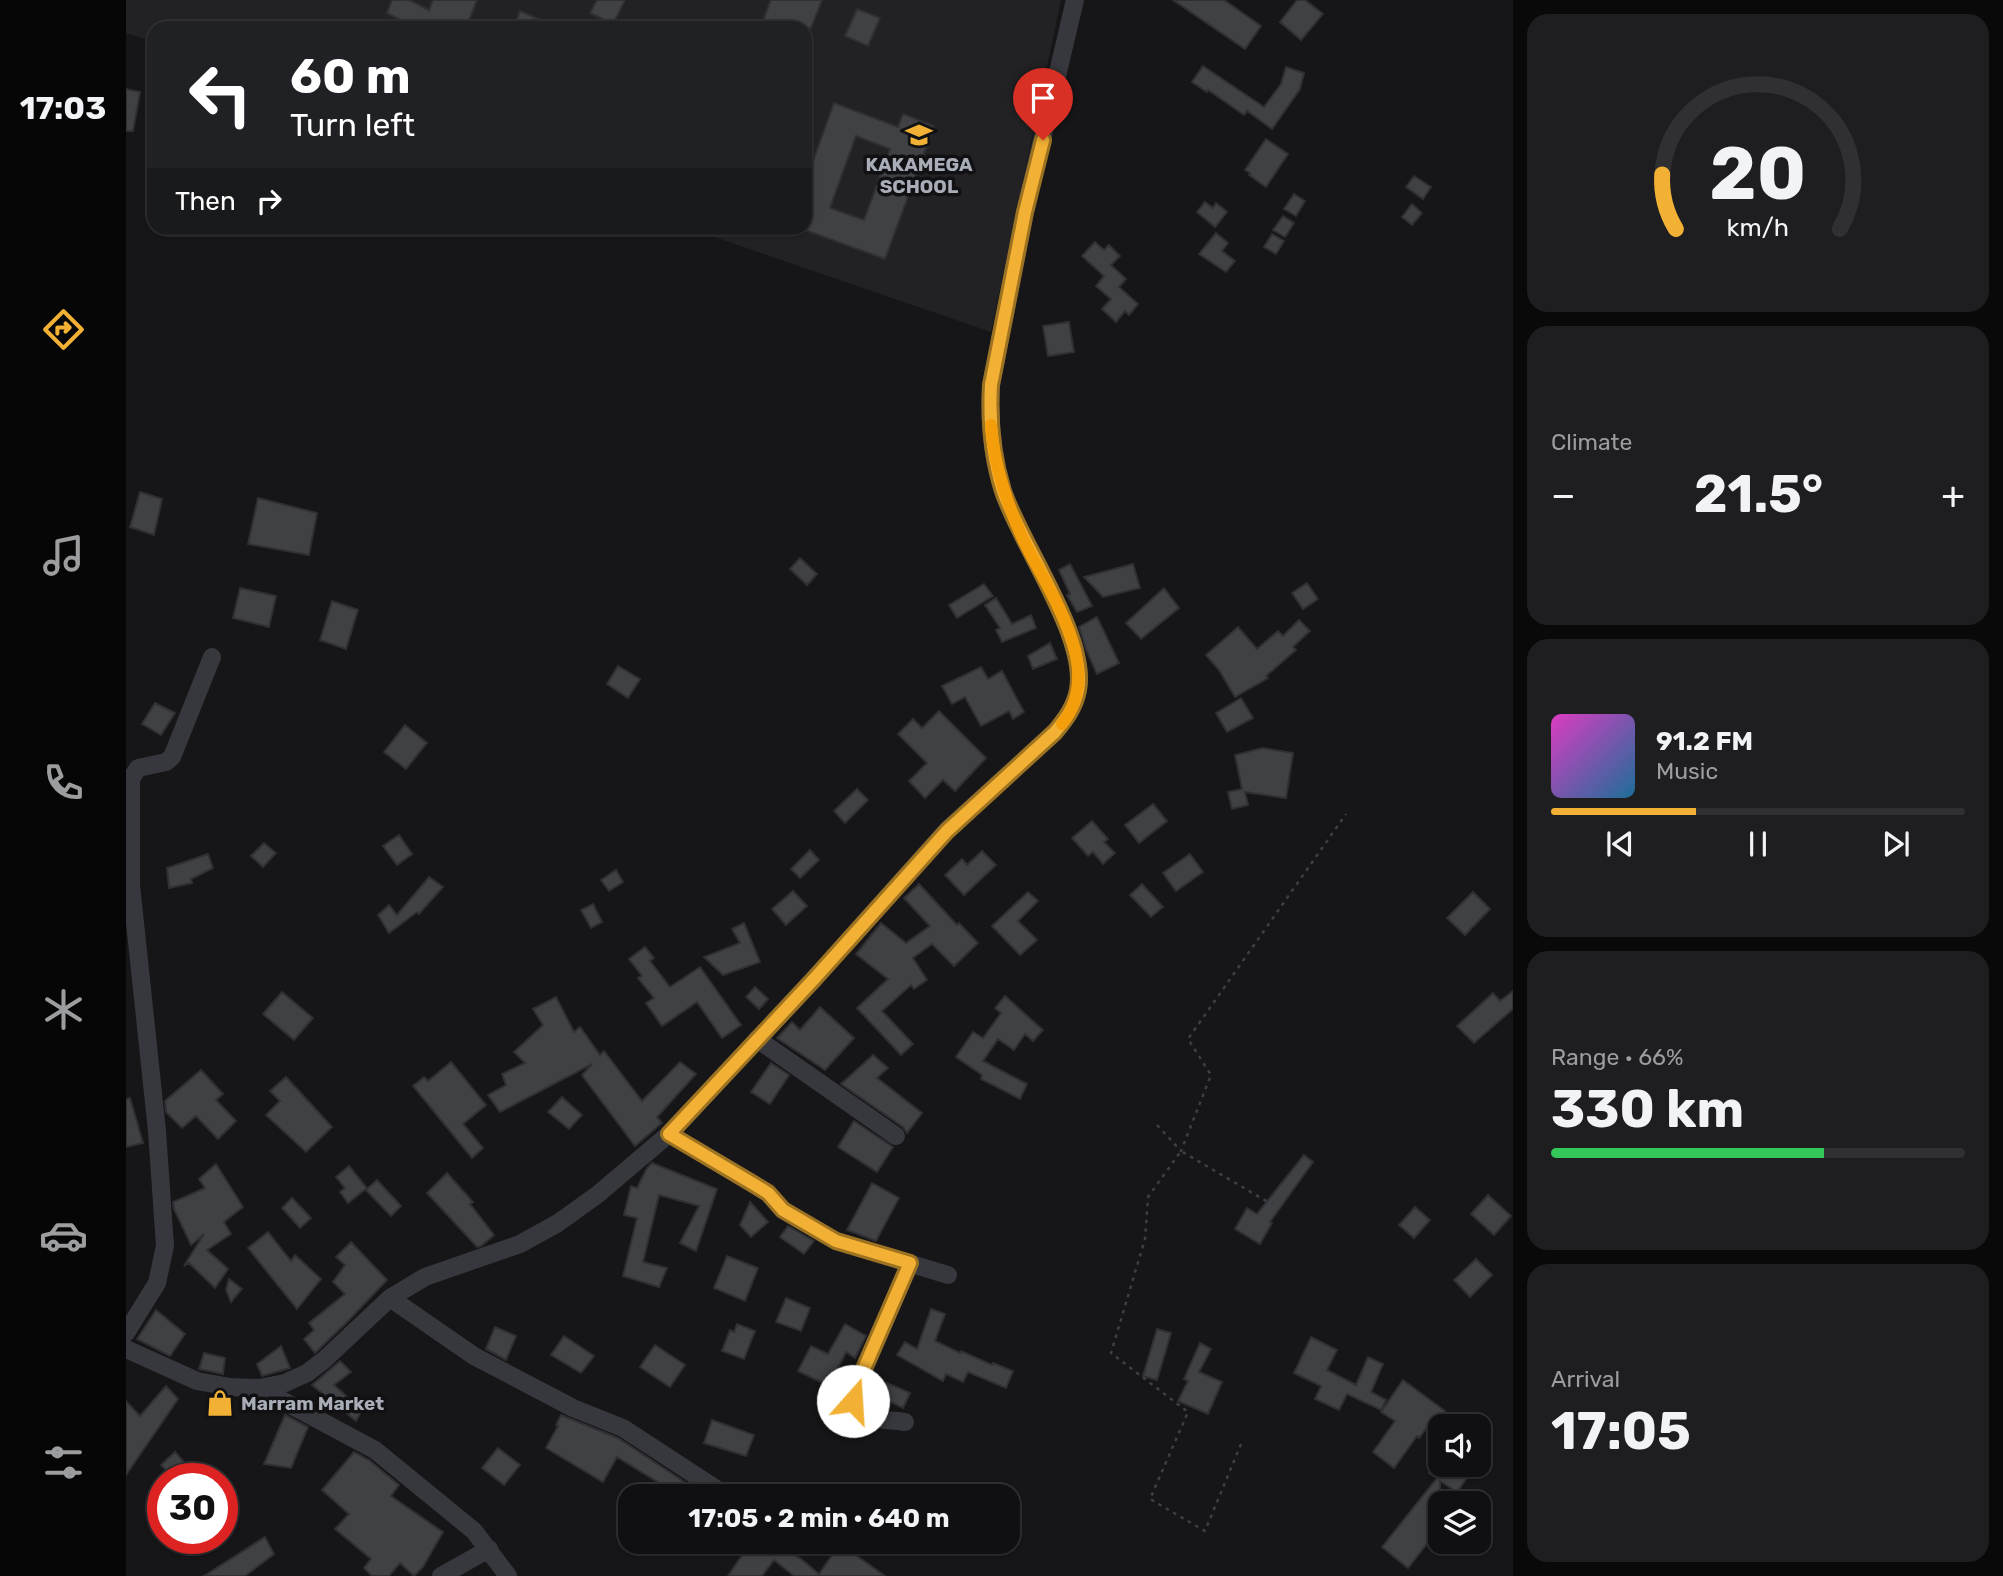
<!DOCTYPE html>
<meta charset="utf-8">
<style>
body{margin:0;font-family:Rubik,sans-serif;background:#1e1e20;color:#f1f3f6;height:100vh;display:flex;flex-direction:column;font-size:26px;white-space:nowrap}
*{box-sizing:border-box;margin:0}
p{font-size:23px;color:#9c9d9f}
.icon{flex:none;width:38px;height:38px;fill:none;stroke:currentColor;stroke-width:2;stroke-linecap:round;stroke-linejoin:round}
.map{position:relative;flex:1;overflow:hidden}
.details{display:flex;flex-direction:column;gap:14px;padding:14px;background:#09090a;width:490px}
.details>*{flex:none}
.hud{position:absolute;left:21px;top:21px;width:665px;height:214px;border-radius:21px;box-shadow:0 2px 5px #0004,0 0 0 2px #303032;background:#202124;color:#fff;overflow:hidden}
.buttons{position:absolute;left:1302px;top:1414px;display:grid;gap:14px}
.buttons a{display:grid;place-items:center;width:63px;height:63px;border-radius:14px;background:#101012;box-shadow:0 2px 5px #0004,0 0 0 2px #303032;font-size:35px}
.speed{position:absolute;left:21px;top:1463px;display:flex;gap:14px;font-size:35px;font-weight:700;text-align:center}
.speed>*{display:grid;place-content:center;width:91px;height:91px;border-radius:50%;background:#101012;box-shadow:0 2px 5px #0004,0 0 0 2px #303032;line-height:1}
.speed .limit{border:10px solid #d22;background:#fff;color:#111}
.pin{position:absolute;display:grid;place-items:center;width:60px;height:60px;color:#fff;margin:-72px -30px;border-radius:50% 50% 50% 0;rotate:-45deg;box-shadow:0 0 7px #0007}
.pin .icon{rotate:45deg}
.me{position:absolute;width:77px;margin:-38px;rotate:19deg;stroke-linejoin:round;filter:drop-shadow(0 0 5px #0008)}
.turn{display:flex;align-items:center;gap:24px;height:147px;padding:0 28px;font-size:32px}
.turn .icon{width:91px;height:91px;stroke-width:2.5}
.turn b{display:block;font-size:49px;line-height:60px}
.then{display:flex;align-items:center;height:66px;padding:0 28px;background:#0003;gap:14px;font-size:26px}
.big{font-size:52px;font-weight:700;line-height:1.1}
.details .widget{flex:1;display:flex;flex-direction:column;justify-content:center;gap:10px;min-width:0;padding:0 24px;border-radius:21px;background:#1e1e20}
.details .dial{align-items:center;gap:0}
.dial svg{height:182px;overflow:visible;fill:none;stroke:#303032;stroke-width:7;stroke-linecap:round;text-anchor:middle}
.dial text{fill:#f1f3f6;stroke:none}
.song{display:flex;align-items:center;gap:21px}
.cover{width:84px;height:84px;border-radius:10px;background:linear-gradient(135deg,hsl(310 70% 55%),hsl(200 70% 35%))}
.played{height:7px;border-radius:4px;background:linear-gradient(90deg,#f2b134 35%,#303032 35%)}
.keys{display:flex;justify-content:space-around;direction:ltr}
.heat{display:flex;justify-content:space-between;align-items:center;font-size:38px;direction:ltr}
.charge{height:10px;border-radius:5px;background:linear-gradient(90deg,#34c759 66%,#303032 0)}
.trip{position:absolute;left:492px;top:1484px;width:402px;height:70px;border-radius:21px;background:#101012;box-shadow:0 2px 5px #0004,0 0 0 2px #303032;font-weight:700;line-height:70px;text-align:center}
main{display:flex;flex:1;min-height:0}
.tabs{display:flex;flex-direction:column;width:126px;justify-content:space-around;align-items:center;background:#060607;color:#9c9d9f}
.tabs .icon{width:49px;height:49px}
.tabs .on{color:#f2b134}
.tabs b{font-size:32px;color:#f1f3f6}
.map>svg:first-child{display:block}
.built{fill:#222225}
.building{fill:#404145;stroke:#303034;stroke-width:2;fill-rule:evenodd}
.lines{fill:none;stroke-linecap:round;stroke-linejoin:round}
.path{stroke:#3d3f44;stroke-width:2.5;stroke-dasharray:3.5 5;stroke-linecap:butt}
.street{stroke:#37383d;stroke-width:18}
.route-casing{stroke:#9d7322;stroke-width:18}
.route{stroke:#f2b134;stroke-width:12}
.slow{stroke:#f59e0b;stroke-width:12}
.labels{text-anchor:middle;stroke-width:7;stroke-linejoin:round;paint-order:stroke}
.poi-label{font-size:19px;font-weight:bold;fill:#a8adb8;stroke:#111113}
</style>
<main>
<nav class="tabs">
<b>17:03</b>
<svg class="icon on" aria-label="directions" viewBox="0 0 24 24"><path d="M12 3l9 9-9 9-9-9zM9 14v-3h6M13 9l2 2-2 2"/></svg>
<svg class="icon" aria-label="music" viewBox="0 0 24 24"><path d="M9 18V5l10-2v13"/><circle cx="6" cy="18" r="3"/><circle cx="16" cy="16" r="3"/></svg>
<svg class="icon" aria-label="phone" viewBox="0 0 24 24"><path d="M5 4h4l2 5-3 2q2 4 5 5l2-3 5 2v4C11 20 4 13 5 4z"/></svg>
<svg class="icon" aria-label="climate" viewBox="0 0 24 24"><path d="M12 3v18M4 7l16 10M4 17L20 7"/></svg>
<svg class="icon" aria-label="car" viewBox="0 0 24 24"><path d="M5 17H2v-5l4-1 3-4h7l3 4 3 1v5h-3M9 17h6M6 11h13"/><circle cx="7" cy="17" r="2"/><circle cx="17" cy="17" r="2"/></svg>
<svg class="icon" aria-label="filters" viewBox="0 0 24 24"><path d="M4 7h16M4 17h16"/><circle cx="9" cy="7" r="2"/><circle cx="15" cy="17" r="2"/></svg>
</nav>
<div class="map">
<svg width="1387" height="1576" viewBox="0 0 1387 1576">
<rect width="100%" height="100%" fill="#161618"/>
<path class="built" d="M0 0H935L865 332 562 228H679V28H28V42L0 33Z"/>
<path class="building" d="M266 0H283L303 10 307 0H351L340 28H290L261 13Z
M471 0H499L487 24 464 13Z
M645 0H696L685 28H634Z
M1047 0H1098L1135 26 1119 49Z
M1171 0H1179L1197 14 1175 40 1154 22Z
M731 9 754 18 742 46 719 36Z
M394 11 433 28H388Z
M1077 66 1138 107 1155 84 1160 67 1178 73 1174 89 1146 129 1121 111 1118 115 1082 90 1081 92 1066 82Z
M0 89 14 92 7 131H0Z
M708 103 772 127 777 114 808 126 759 259 679 230V183ZM730 136 764 149 738 220 704 208Z
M1140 139 1162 154 1140 187 1123 175 1124 173 1119 170Z
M1288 176 1305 187 1297 199 1280 187Z
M1168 194 1179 201 1170 216 1158 209Z
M1079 202 1087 208 1090 203 1101 212 1089 227 1071 212Z
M1286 204 1296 213 1286 225 1276 217Z
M1157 216 1168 223 1159 237 1147 230Z
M1090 233 1102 243 1096 251 1109 261 1100 272 1073 254Z
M1146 234 1158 241 1150 254 1138 247Z
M969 242 978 250 983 245 994 256 985 265 1000 279 993 287 1012 304 1003 315 999 311 990 322 976 309 985 299 970 286 978 276 956 256Z
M943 322 948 352 922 356 917 326Z
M14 492 36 499 28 535 4 527Z
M132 498 191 513 183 555 122 544Z
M674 558 691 574 681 585 664 569Z
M944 564 966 606 951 612 941 595 944 594 933 570Z
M1007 564 1014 588 977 597 958 577Z
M1181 583 1192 599 1177 609 1166 593Z
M858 584 867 596 831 618 823 605Z
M114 588 150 596 143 627 107 618Z
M1038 588 1053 608 1015 639 1000 623Z
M870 598 886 624 905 615 910 628 876 642 870 630 874 628 859 605Z
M206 601 232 610 220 649 194 640Z
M971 617 993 663 971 674 960 650 953 627Z
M1173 620 1184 631 1167 647 1170 650 1140 676 1142 678 1109 697 1093 670 1080 655 1112 627 1131 649 1152 631 1157 636Z
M924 643 931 659 907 669 902 656Z
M492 666 514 679 502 698 481 684Z
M855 667 862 679 876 671 898 712 887 719 883 711 855 726 839 697 826 704 816 686Z
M1115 698 1127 718 1101 732 1090 713Z
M29 703 49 713 35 735 16 724Z
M813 711 860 758 829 791 817 780 799 798 783 781 801 763 772 734 787 719 796 728Z
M279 725 301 743 280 769 258 752Z
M1137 748 1167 753 1160 798 1119 792 1122 805 1106 809 1102 792 1116 789 1109 755Z
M731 789 742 800 719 823 708 811Z
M1027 804 1041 821 1013 843 999 825Z
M966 821 982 839 978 842 989 853 977 864 967 852 962 856 946 838Z
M273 835 286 854 271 865 257 846Z
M138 843 150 853 137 867 125 856Z
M684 850 693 860 674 878 665 869Z
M856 851 870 865 838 895 819 875 836 859 841 865Z
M82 854 87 868 65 879 66 883 43 888 41 868Z
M1064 854 1077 872 1050 891 1037 873Z
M490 870 497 882 483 891 475 880Z
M303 877 317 887 293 914 291 912 263 933 252 915 263 905 271 915Z
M793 884 831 925 833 923 852 943 828 966 806 944 787 958 801 980 788 989 785 985 756 1011 787 1044 775 1055 731 1008 762 979 730 954 755 923 780 943 804 926 778 898Z
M1016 884 1037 907 1025 917 1004 895Z
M667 891 681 906 660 925 646 909Z
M902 892 912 901 892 921 911 940 894 955 866 926Z
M1347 892 1364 909 1339 935 1321 918Z
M467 904 476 922 465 928 455 910Z
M618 923 634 962 597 975 578 957 614 943 606 929Z
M519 947 528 958 524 961 544 987 574 967 615 1025 596 1038 571 1002 536 1026 520 1003 528 998 512 978 516 976 503 959Z
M629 987 642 999 633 1009 620 997Z
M1387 991V1009L1348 1043 1331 1026 1367 993 1374 1001Z
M156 992 187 1018 168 1040 137 1014Z
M879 996 917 1030 907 1041 899 1034 888 1050 872 1039 857 1061 901 1084 894 1099 855 1079 856 1075 830 1057 847 1032 857 1038 875 1013 869 1008Z
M430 997 448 1032 454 1027 474 1055 478 1051 516 1101 554 1062 570 1074 531 1117 536 1123 509 1146 456 1075 466 1064 374 1112 362 1095 380 1085 376 1074 399 1063 388 1052 417 1025 407 1009Z
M694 1007 728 1038 699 1070 651 1038 666 1022 674 1030Z
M747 1055 762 1068 751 1078 796 1113 781 1133 777 1127 715 1084Z
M325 1062 360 1105 337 1124 357 1148 346 1158 287 1086 298 1077 302 1081Z
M645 1063 663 1075 644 1104 625 1092Z
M75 1070 97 1094 90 1100 110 1121 92 1139 70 1116 56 1128 40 1112 39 1101Z
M160 1077 206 1127 180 1152 140 1115 154 1101 144 1091Z
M436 1097 456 1115 443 1129 422 1112Z
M4 1098 17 1143 0 1147V1099Z
M728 1121 767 1147 751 1172 712 1147Z
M1178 1155 1187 1162 1144 1222 1146 1223 1134 1244 1109 1229 1121 1208 1131 1214Z
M526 1163 591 1189 570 1251 554 1243 573 1206 533 1195 517 1262 541 1268 533 1287 497 1276 511 1218 498 1215 505 1186 511 1188 521 1168Z
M90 1164 117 1207 98 1222 105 1234 81 1250 102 1269 89 1288 63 1263 58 1266 78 1234 65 1245 48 1209 47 1202 79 1188 73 1179Z
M223 1166 241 1188 222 1203 214 1192 219 1188 210 1177Z
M321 1173 347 1202 344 1204 368 1235 355 1246 351 1247 301 1193Z
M251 1180 275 1206 265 1216 240 1190Z
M746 1183 773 1198 750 1241 721 1230Z
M1362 1195 1385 1216 1368 1235 1345 1214Z
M166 1198 185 1218 174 1228 156 1208Z
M624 1202 642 1222 625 1237 614 1225Z
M1289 1207 1304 1220 1288 1238 1273 1225Z
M662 1226 688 1241 678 1254 654 1237Z
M142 1232 165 1261 169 1255 195 1279 171 1309 122 1248Z
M225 1242 261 1280 223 1320 189 1353 178 1339 188 1330 183 1323 219 1294 207 1282 219 1265 210 1257Z
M601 1256 632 1268 619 1301 588 1288Z
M1350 1259 1366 1275 1344 1297 1328 1280Z
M103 1279 116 1289 105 1302 100 1290Z
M660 1298 684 1308 675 1331 650 1322Z
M805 1309 819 1314 809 1341 834 1353 835 1351 866 1365 867 1363 887 1371 880 1388 842 1372 837 1382 820 1374 817 1381 771 1355 779 1342 791 1349Z
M30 1310 59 1334 44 1356 11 1339Z
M611 1324 629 1331 618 1359 596 1351 604 1330 608 1332Z
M719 1324 740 1336 729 1358 720 1352 703 1386 672 1371 685 1346 702 1354Z
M369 1327 390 1336 380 1360 360 1349Z
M1031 1329 1045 1333 1031 1380 1017 1376Z
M438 1336 468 1356 455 1373 425 1355Z
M1185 1337 1211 1350 1201 1370 1230 1385 1242 1357 1257 1364 1245 1392 1260 1400 1255 1410 1221 1394 1213 1410 1189 1399 1195 1386 1168 1373Z
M1074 1343 1085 1349 1073 1372 1096 1382 1082 1414 1052 1401 1062 1381 1058 1379Z
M529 1345 559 1365 544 1387 514 1367Z
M155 1346 164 1368 136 1376 131 1364Z
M78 1353 99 1358 97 1374 73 1369Z
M214 1361 225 1372 208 1385 236 1410 230 1421 186 1385Z
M747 1377 784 1393 777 1408 741 1391Z
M1277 1380 1319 1411 1314 1418V1430L1305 1422 1293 1438 1291 1436 1268 1468 1247 1452 1269 1421 1255 1412Z
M40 1386 52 1399 0 1475V1401L14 1416Z
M159 1415 182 1427 165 1468 138 1464Z
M435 1415 492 1438 560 1483 549 1496H530L538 1486 491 1457 477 1482 420 1448 432 1426 430 1425Z
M586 1420 628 1435 620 1456 578 1443Z
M372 1448 394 1465 378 1485 356 1468Z
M49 1452 73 1479H49L35 1465Z
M228 1452 243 1460 273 1485 265 1496 317 1532 297 1567 288 1576 274 1563 263 1576H246L238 1568 245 1559 209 1529 223 1514 196 1490Z
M1309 1465H1350L1331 1492 1314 1481V1527L1282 1568 1256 1547 1311 1478 1303 1473Z
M139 1537 148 1554 119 1576H78Z
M625 1542H651L660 1551 674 1558 693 1574 714 1544 759 1576H668L648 1560 636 1576H602Z"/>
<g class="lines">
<path class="path" d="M1031 1125 1055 1151 1085 1075 1062 1039 1220 814
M1115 1444 1079 1531 1024 1499 1062 1412 985 1353 1019 1239 1022 1197 1055 1151 1147 1205"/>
<path class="street" d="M631 1039 770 1136
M543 1134 624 1182 642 1193 657 1210 710 1241 822 1275
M264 1298 348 1356 447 1408 497 1428 601 1496
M0 1333 31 1283 39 1246 31 1131 5 885V779L12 768 40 762 46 757 86 657
M0 1349 71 1381 104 1387 133 1388 159 1383 181 1373 198 1360 264 1298 299 1277 394 1244 432 1223 471 1195 543 1134 688 979 821 830 929 732C939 720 949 707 952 690 962 636 895 545 877 491 866 456 863 421 865 385L899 212 949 0
M133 1388 249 1450 348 1531 382 1576
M779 1422C759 1419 726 1422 727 1394L784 1263
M666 1542 672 1546
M315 1576 363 1549"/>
</g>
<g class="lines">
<defs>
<path id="route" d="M727 1401V1394L784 1263 710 1241 657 1210 642 1193 624 1182 543 1134 688 979 821 831 929 732C939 720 949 707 952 690 962 637 895 545 877 491 866 456 863 421 865 385L899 212 917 140"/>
</defs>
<use href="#route" class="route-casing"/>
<use href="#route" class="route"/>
<path class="slow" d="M865 425C868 464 880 501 896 537 921 591 981 667 936 724"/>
</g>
<defs>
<symbol id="school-bare" viewBox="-9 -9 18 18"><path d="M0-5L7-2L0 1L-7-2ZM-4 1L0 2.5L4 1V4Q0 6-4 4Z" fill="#f2b134" stroke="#111113" stroke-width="2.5" paint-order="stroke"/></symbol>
<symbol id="shop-bare" viewBox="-9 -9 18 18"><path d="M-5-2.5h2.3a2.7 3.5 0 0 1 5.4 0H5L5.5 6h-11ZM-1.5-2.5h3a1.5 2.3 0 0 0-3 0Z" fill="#f2b134" stroke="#111113" stroke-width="2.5" paint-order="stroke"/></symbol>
</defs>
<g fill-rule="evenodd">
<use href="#school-bare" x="774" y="116" width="38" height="38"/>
<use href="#shop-bare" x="75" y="1384" width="38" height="38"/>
</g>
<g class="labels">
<g class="poi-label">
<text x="793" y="171">KAKAMEGA<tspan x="793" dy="22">SCHOOL</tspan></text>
<text x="115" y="1410" text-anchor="start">Marram Market</text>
</g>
</g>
</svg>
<div class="buttons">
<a><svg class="icon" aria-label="sound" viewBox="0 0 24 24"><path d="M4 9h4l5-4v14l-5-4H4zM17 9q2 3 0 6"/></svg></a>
<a><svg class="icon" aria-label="layers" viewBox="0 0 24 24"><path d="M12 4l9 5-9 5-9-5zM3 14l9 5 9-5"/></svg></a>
</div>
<div class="speed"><div class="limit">30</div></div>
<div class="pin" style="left:917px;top:140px;background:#d93025"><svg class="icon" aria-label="arrive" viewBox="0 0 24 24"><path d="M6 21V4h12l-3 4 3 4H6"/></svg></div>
<svg class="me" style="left:727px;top:1401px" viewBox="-20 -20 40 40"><circle r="19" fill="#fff"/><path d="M0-13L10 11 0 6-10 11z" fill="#f2b134"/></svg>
<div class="trip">17:05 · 2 min · 640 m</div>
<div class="hud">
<div class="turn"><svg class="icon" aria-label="left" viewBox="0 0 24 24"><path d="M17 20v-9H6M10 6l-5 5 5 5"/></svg><div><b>60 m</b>Turn left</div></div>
<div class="then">Then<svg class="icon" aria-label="right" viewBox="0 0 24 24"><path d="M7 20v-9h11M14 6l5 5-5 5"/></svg></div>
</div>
</div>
<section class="details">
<div class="widget dial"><svg viewBox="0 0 100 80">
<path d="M14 69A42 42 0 1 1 86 69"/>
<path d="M14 69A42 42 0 0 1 8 45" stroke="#f2b134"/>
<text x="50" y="56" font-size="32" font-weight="700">20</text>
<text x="50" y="72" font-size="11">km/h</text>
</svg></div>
<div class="widget"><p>Climate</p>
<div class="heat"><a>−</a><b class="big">21.5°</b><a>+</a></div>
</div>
<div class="widget">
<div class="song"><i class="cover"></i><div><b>91.2 FM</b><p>Music</p></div></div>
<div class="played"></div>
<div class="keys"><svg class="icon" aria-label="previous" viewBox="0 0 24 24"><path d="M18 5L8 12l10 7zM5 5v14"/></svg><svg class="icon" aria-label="pause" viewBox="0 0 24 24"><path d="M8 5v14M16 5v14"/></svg><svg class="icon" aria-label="next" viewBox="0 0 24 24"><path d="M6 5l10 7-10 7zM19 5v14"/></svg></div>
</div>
<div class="widget"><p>Range · 66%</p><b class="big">330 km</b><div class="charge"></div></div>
<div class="widget"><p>Arrival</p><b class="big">17:05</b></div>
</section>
</main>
